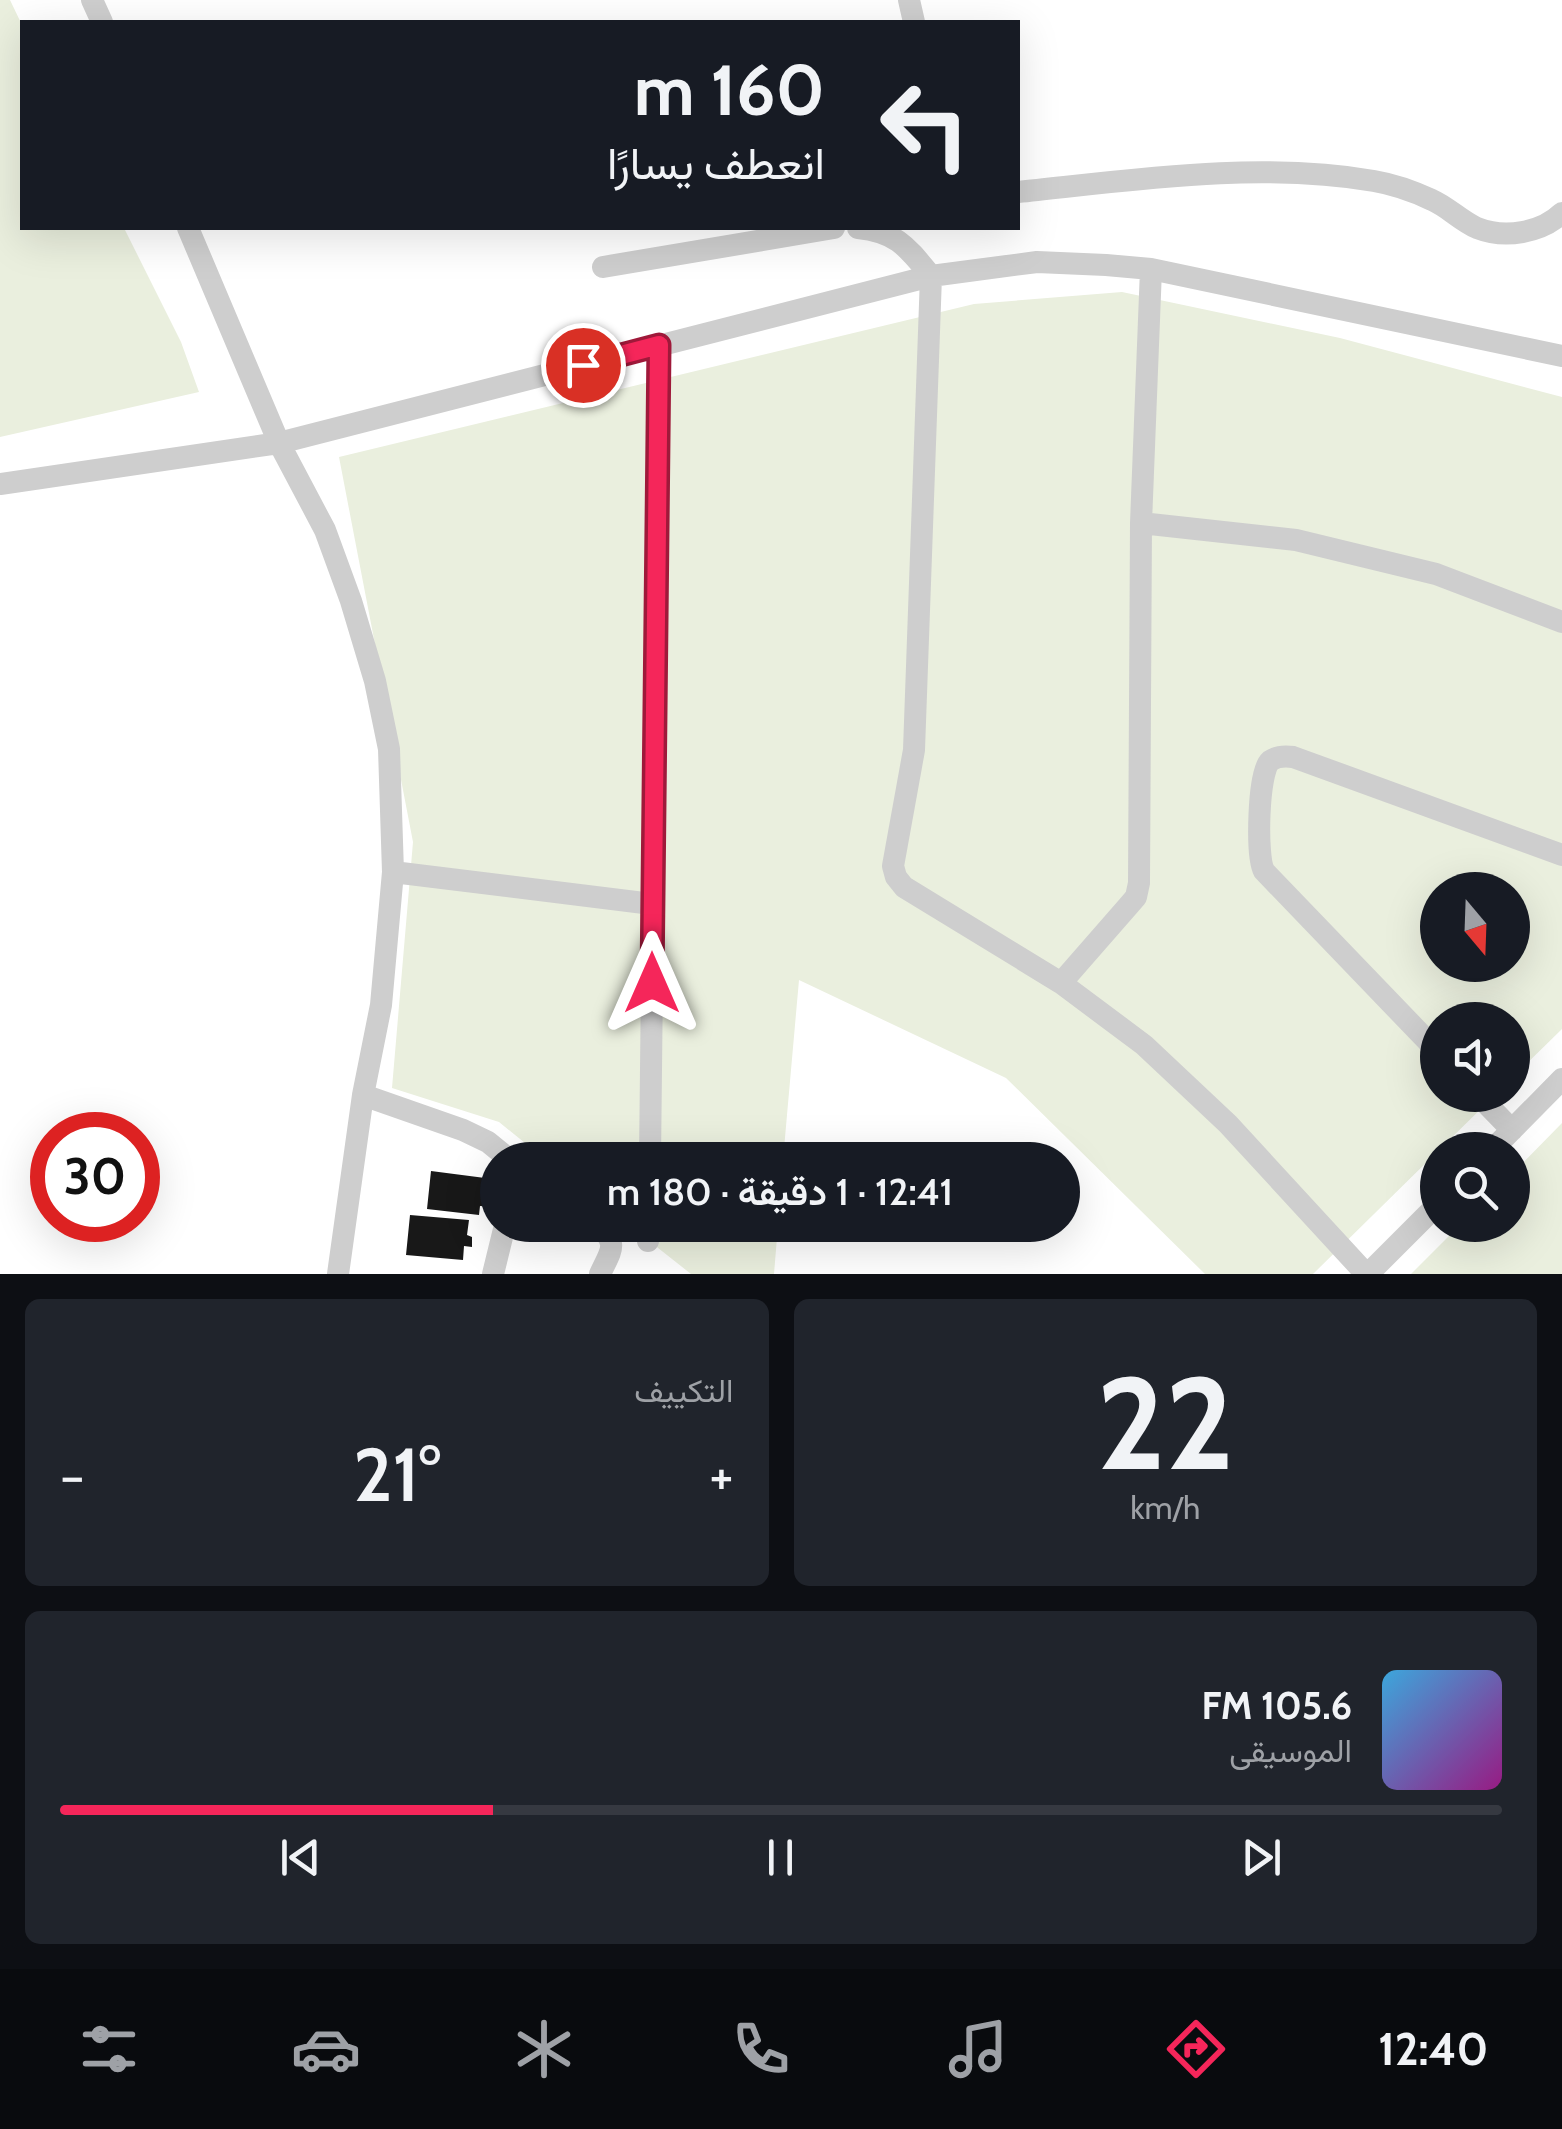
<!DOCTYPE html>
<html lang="ar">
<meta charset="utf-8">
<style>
body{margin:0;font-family:Cabin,Vazirmatn,sans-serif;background:#20242c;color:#f1f3f6;direction:rtl;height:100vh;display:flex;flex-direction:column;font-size:38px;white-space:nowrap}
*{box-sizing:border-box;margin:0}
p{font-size:32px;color:#9ea1a6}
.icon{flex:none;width:55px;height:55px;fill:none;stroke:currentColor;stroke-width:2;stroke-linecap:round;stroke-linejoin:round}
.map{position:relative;height:1274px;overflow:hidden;direction:ltr}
.side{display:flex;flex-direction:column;gap:25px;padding:25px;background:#0d0f14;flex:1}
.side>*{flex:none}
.hud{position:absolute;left:20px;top:20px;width:1000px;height:210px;border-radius:0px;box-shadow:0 10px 40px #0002;direction:rtl;background:#171b24;color:#f1f3f6;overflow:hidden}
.needle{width:65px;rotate:161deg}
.tools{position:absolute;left:1420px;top:872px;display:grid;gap:20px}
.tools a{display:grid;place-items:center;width:110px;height:110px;border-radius:50%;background:#171b24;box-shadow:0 10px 40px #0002;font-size:50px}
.speed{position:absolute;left:30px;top:1112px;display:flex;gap:20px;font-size:50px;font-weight:700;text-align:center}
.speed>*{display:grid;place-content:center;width:130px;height:130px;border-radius:50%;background:#171b24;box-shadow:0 10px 40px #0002;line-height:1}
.speed .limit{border:15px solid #d22;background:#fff;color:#111}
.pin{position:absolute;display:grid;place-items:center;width:85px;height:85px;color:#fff;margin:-42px;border:5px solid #fff;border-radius:50%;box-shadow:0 2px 10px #0007}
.me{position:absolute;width:110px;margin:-55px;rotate:0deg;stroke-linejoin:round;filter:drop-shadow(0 0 8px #0008)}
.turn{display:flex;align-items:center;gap:35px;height:210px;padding:0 30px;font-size:45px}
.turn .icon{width:130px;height:130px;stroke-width:2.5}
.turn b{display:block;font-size:70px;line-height:85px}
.big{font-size:75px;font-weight:600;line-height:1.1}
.side .card{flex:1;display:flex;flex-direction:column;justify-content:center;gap:15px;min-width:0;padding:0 35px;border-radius:15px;background:#20242c}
.side .dial{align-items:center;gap:0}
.dial b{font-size:130px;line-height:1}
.song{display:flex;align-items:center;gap:30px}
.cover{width:120px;height:120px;border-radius:15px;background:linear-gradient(135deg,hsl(200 70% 55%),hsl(310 70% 35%))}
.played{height:10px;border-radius:5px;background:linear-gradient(90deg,#f5265a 30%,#363941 30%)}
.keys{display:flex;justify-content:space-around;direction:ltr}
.heat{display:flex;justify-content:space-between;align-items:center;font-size:55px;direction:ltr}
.side .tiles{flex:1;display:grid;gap:25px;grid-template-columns:1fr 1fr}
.card:last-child{grid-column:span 2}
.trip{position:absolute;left:480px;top:1142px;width:600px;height:100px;border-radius:50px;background:#171b24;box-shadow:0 10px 40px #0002;font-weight:600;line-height:100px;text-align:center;direction:rtl}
.tabs{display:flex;height:160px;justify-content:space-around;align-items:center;background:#090b0e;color:#9ea1a6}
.tabs .icon{width:70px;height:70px}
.tabs .selected{color:#f5265a}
.tabs b{font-size:45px;color:#f1f3f6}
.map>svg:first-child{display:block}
.green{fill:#eaefde;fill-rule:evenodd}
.building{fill:#181818}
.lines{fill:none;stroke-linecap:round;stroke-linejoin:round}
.minor{stroke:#cecece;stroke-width:22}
.route-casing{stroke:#9f193a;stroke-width:25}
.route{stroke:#f5265a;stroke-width:18}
</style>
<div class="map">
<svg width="1562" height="1274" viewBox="0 0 1562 1274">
<rect width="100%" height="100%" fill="#fff"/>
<path class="green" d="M0 0H10L22 25V228H124L181 342 199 392 0 437Z
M1122 292 1340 338 1562 397V1029L1513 1077 1512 1020H1438V1095H1495L1313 1274H1205L1006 1078 799 980 783 1160H546L499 1122 392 1088 413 842 339 457 974 304ZM1438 890H1512V965H1438Z
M1562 1123V1274H1411L1460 1225H1512L1513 1173Z
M629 1225H778L774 1274H691Z"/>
<path class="building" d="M431 1171 485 1178 484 1190 495 1191 493 1207 480 1206 479 1215 427 1209Z
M410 1215 469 1220 467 1235 472 1237V1247L464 1246 463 1260 406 1255Z"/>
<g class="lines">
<path class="minor" d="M92 0 102 22
M909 0 914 22
M1018 192C1133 180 1259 161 1374 181 1392 184 1415 192 1432 200 1448 207 1461 221 1477 228 1505 239 1541 233 1562 213
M188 228 279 443 325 530 351 601 375 681 389 749 393 872 381 1005 363 1095 338 1274
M858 228C897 232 907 247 931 276L914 750 893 866 896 877 904 887 1061 983 1144 1045 1228 1124 1366 1274
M603 267 834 228
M0 484 279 443 931 276 1037 262 1106 265 1151 269 1562 356
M1141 523 1296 540 1436 574 1562 622
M393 872 652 904
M1061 983 1130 904 1136 897 1139 883 1141 523 1151 269
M1438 1052 1264 871C1256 856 1258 772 1270 761 1277 756 1286 756 1293 757L1562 855
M363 1095 463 1130 488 1142 510 1160
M1478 1095 1512 1130
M1492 1150 1562 1079
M650 1160 659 345
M596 1225C620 1243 611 1250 600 1274
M648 1241V1225
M493 1274 505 1225
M1368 1274 1438 1204"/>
</g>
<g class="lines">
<defs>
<path id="route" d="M583 365 659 345 652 983"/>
</defs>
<use href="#route" class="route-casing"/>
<use href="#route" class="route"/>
</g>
</svg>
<div class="tools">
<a><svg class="needle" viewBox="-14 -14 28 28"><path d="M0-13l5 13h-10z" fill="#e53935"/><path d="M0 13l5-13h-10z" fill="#9ea1a6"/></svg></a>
<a><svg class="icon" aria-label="sound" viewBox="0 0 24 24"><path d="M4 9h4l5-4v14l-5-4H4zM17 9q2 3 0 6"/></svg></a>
<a><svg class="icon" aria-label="search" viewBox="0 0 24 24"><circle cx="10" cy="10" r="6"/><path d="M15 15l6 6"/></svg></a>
</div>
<div class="speed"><div class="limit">30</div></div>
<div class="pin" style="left:583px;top:365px;background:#d93025"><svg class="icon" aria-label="arrive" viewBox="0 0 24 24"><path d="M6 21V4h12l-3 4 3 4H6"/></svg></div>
<svg class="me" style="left:652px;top:983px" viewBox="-20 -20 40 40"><path d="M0-17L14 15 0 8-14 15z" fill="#f5265a" stroke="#fff" stroke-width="4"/></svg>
<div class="trip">12:41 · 1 دقيقة · 180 m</div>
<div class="hud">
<div class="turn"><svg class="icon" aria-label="left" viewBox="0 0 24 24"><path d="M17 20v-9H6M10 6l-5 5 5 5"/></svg><div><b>160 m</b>انعطف يسارًا</div></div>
</div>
</div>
<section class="side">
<div class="tiles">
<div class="card dial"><b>22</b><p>km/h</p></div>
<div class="card"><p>التكييف</p>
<div class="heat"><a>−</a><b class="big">21°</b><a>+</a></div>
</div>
<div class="card">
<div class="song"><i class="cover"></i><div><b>105.6 FM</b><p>الموسيقى</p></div></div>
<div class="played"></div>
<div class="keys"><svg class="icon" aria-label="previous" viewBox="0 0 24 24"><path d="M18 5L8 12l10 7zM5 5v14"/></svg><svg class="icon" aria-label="pause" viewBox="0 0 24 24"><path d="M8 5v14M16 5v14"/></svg><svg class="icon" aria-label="next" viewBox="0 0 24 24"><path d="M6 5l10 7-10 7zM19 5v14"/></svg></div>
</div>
</div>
</section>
<nav class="tabs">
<b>12:40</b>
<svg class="icon selected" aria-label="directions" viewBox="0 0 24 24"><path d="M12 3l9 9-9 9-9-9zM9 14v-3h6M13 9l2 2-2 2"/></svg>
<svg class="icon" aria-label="music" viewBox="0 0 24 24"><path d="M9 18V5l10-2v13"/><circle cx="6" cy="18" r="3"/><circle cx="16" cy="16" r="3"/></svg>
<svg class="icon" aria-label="phone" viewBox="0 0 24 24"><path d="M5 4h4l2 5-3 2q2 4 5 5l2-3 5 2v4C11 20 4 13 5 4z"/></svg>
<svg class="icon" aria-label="climate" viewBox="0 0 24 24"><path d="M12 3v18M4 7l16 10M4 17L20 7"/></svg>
<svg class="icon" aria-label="car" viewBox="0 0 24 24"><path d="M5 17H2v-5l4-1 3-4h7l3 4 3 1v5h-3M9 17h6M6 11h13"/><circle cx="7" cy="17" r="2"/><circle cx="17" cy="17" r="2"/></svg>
<svg class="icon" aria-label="filters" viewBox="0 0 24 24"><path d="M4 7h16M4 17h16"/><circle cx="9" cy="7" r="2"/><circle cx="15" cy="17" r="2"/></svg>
</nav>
